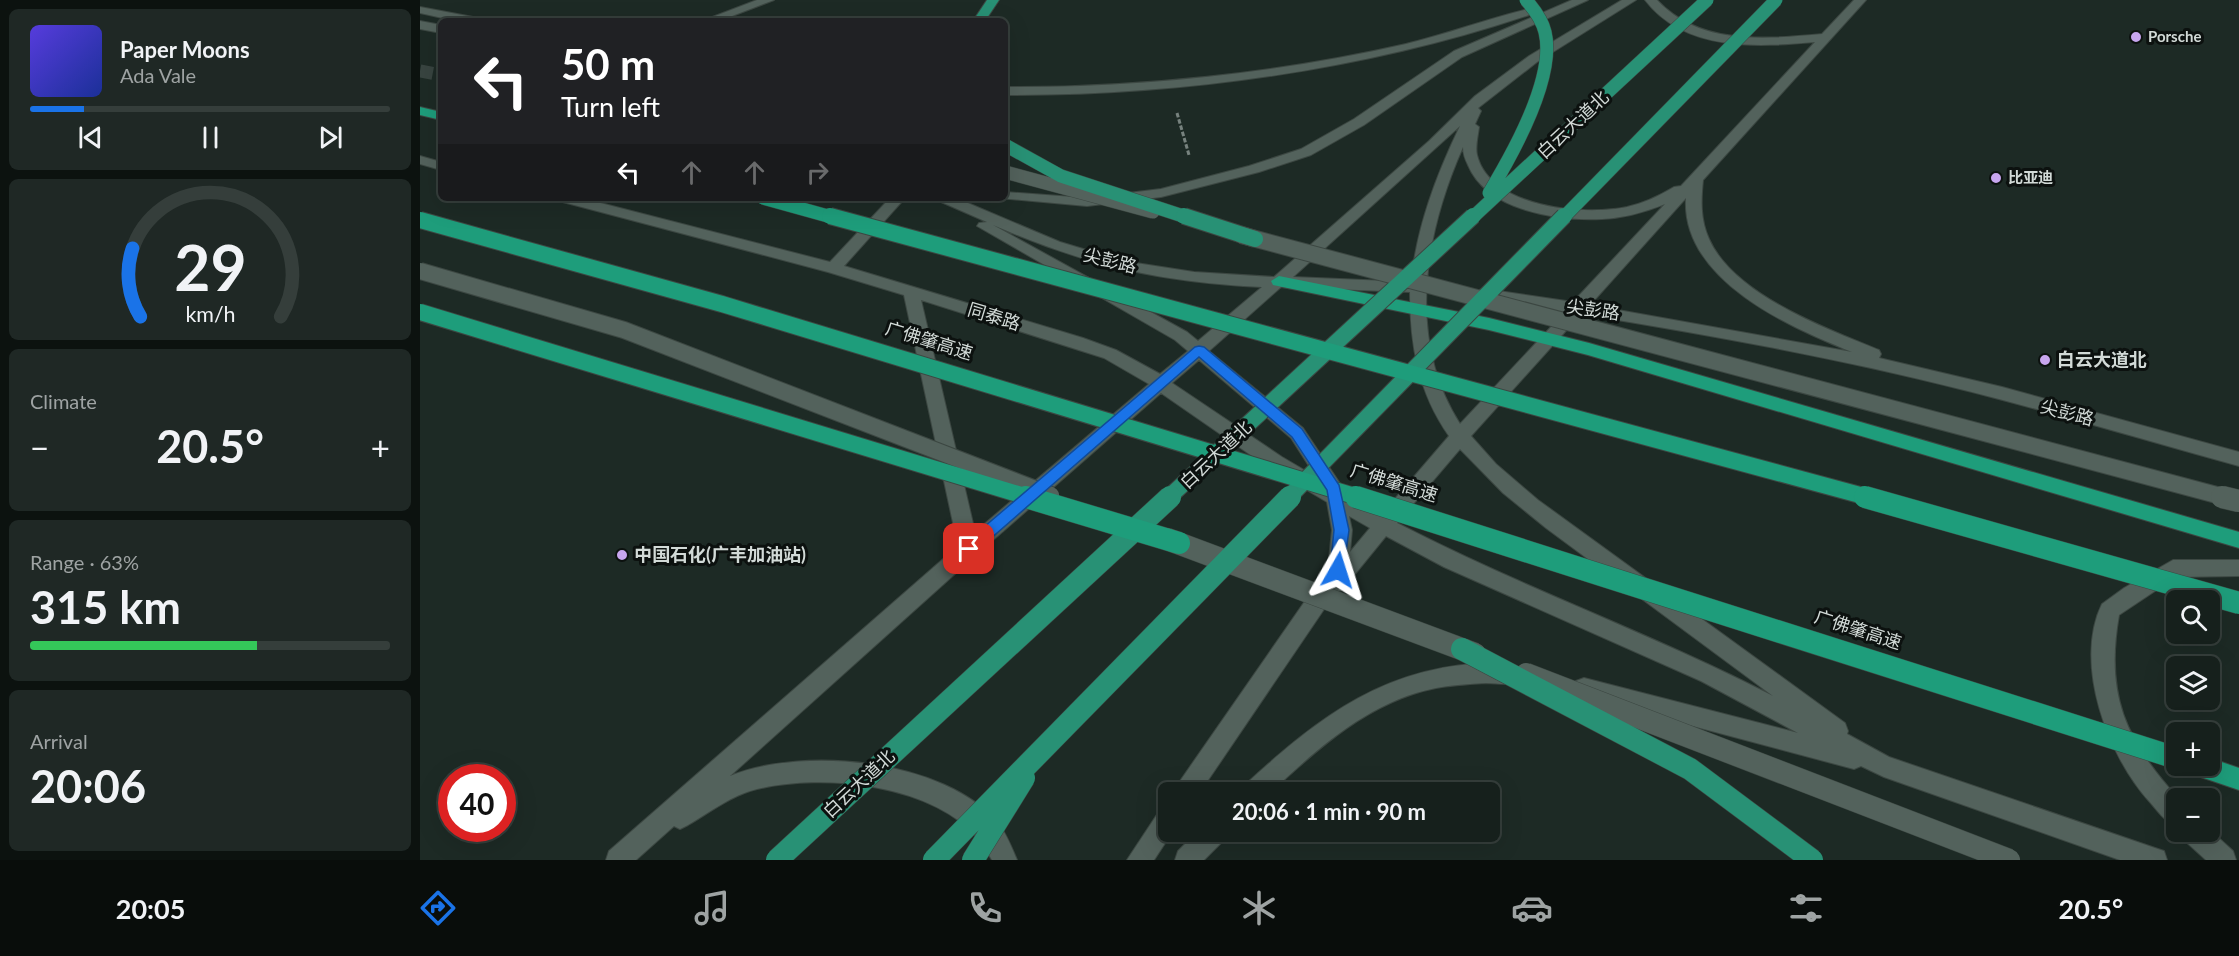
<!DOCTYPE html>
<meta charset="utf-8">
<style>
body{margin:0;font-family:Lato,"Noto Sans SC",sans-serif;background:#1f2825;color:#f1f3f6;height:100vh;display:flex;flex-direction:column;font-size:22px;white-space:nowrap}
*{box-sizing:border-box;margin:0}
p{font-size:20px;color:#9ea3a3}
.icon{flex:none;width:33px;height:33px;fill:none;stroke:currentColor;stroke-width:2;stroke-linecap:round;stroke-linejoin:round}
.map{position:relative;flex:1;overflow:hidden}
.details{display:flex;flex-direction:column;gap:9px;padding:9px;background:#0c120f;width:420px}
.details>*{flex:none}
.guide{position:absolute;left:18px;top:18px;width:570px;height:183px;border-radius:9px;box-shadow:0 6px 24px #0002,0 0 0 2px #353e3b;background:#202124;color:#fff;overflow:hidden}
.buttons{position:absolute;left:1746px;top:590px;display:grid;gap:12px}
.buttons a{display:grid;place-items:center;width:54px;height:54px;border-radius:9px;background:#16201c;box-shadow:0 6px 24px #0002,0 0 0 2px #353e3b;font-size:30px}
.speed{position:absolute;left:18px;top:764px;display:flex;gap:12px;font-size:30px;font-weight:700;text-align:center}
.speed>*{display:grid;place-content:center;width:78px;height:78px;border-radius:50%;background:#16201c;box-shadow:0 6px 24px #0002,0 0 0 2px #353e3b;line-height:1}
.speed .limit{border:9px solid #d22;background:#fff;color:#111}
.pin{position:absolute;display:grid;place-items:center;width:51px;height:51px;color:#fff;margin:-26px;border-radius:12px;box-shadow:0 3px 9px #0006}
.me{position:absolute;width:66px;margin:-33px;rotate:6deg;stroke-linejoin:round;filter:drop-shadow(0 0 4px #0008)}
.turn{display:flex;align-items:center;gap:21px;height:126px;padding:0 24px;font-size:27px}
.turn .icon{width:78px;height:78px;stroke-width:2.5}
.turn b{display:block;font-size:42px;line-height:51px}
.lanes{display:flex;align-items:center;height:57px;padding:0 24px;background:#0003;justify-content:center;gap:30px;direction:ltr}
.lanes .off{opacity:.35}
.big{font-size:45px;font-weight:700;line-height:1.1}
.details .widget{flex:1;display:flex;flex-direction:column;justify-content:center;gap:9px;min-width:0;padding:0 21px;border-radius:9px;background:#1f2825}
.details .dial{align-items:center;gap:0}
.dial svg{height:156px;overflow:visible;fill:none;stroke:#353e3b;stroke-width:7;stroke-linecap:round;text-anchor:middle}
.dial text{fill:#f1f3f6;stroke:none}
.song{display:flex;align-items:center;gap:18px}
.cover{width:72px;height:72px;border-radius:9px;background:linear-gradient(135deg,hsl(250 70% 55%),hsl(230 70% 35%))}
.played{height:6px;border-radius:3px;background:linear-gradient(90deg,#1a73e8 15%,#353e3b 15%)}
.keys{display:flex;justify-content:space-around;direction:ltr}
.heat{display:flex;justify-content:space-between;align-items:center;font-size:33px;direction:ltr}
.charge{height:9px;border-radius:4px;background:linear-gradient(90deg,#34c759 63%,#353e3b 0)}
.trip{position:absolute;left:738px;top:782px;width:342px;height:60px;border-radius:9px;background:#16201c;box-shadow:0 6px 24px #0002,0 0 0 2px #353e3b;font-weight:700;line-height:60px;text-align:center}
.dock{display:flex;height:96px;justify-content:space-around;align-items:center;background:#090d0b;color:#9ea3a3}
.dock .icon{width:42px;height:42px}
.dock .on{color:#1a73e8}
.dock b{font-size:27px;color:#f1f3f6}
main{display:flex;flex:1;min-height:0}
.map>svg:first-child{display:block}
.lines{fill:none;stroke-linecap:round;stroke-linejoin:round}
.motorway-tunnel{stroke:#384440;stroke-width:13;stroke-dasharray:13 7;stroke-linecap:butt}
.service-casing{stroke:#3c4742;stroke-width:2}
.tertiary-casing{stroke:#3c4742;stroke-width:2}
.secondary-casing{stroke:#3c4742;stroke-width:2}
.trunk-casing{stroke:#3c4742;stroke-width:2}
.motorway-casing{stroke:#3c4742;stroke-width:2}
.path{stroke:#77827e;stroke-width:3;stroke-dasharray:4.5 2;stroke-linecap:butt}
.service{fill:#53625c;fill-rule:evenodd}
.tertiary{fill:#53625c;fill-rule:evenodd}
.secondary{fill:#53625c;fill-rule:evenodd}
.trunk{fill:#289175;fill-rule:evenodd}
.motorway{fill:#1e9d7b;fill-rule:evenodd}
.secondary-bridge-far2-casing{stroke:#3c4742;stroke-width:14;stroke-linecap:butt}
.secondary-bridge-far1-casing{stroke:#3c4742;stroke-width:18;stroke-linecap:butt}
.secondary-bridge-casing{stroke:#3c4742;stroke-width:23;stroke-linecap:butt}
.trunk-bridge-far2-casing{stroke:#3c4742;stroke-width:14;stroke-linecap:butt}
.trunk-bridge-far1-casing{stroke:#3c4742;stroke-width:18;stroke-linecap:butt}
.trunk-bridge-casing{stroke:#3c4742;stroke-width:23;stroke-linecap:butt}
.motorway-bridge-far2-casing{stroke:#3c4742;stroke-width:14;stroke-linecap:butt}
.motorway-bridge-far1-casing{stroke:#3c4742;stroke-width:18;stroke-linecap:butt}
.motorway-bridge-casing{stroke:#3c4742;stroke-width:23;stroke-linecap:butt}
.secondary-bridge-far2{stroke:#53625c;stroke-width:13}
.secondary-bridge-far1{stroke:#53625c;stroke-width:16}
.secondary-bridge{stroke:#53625c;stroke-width:22}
.trunk-bridge-far2{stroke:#289175;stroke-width:13}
.trunk-bridge-far1{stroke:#289175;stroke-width:16}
.trunk-bridge{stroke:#289175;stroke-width:22}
.motorway-bridge-far2{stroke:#1e9d7b;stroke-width:13}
.motorway-bridge-far1{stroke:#1e9d7b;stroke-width:16}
.motorway-bridge{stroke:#1e9d7b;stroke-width:22}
.route{fill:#1a73e8;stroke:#114b97;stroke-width:1.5}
.poi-dot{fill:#c8a6ef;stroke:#0c110f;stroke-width:2}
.labels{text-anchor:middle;stroke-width:6;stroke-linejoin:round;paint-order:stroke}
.far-poi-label{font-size:15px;font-weight:bold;fill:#d2dad7;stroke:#0c110f;text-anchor:start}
.street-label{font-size:18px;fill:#d2dad7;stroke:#0c110f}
.poi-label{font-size:18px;font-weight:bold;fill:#d2dad7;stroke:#0c110f;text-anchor:start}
</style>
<main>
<section class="details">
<div class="widget">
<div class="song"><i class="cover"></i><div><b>Paper Moons</b><p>Ada Vale</p></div></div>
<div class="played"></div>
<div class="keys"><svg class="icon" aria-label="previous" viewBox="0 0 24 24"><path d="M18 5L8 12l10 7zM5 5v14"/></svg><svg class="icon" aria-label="pause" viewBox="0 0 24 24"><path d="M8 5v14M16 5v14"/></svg><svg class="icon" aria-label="next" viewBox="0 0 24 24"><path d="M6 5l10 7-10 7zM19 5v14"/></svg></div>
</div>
<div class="widget dial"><svg viewBox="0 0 100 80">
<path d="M14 69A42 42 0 1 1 86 69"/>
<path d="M14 69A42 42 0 0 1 10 34" stroke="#1a73e8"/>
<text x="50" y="56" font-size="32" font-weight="700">29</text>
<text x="50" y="72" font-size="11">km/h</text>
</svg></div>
<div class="widget"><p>Climate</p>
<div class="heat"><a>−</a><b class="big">20.5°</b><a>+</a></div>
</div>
<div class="widget"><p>Range · 63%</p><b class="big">315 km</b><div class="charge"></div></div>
<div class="widget"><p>Arrival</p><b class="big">20:06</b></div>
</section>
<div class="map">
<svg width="1819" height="860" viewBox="0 0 1819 860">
<rect width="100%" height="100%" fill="#1d2a25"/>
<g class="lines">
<path class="motorway-tunnel" d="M0 71 21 75"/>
<defs>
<path id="service" d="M337 0H354L299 21H282Z"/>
<path id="tertiary" d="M1152 0H1168L1042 57 944 125 891 155 839 172 741 197 667 206 579 198H585V192L667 198 741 189 829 166 881 149 934 119 1034 51Z
M1202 0H1216L1117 62 1058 108 1061 111 1055 124 1059 127C1058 135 1055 147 1057 155 1070 208 1164 216 1207 207 1224 203 1239 196 1254 187L1261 186 1395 42C1337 47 1265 52 1225 0H1237C1280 46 1345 39 1402 34L1434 0H1446L1283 180C1281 200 1280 219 1289 239 1313 294 1406 329 1459 350L1461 354 1459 358 1582 387 1819 452V466C1727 441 1636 413 1544 390 1418 358 1290 335 1161 314L1051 436 1076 464 1118 500 1425 723 1428 731 1427 734 1469 757 1735 848 1744 851 1747 860H1700L1464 777 1441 766 1434 769 1156 695 1153 688 1156 681 1164 678 1378 733 1281 681 1024 567 966 536 922 590 915 593 780 792H754L758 784 908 568 912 530 907 502 848 467 741 393 556 555 310 776C383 746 524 759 578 823 586 833 592 848 597 860H572C568 854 565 846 560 840 512 784 405 773 337 789 312 795 290 812 268 825L260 829 254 826 216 860H186L189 851 538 546 484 295 408 272 139 201 137 198H161L410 262 470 198H485L424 266 663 338 696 350 740 374 768 351 755 340 557 226 559 223 567 222 519 201 517 198H536L640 242 703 261 774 272 854 277 1009 141 1055 96 1109 56ZM1040 126C1016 176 997 226 991 282L873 277ZM1043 147C1043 154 1045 159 1048 165 1067 211 1138 221 1182 219 1204 218 1225 212 1245 204L1153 302 1065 289 1059 290 1057 294 1059 298 1065 299 1145 312 1040 424C986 339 1004 235 1043 147ZM1266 198C1261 280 1371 328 1432 352L1170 305ZM573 225C668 266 740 282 842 287L778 341 767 332ZM861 287 990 292C990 345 998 392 1029 436L961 515 924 494 921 485 883 428 789 351ZM501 300 684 358 729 384 555 532ZM779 360 871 438 896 477 862 457 752 383ZM1040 449 1083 493 1126 528 1353 696C1231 633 1100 587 977 523ZM929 516 950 528 930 552 932 530Z
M0 7 53 17 59 21H36L0 13Z
M1108 9 1114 12 1112 14C947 70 759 96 585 95V87C716 88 859 73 986 44 1027 34 1067 19 1108 9Z
M0 156 21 162V170L0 164Z
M1753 560H1819V576L1756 577 1699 615C1685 694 1705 740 1758 798L1756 826C1744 821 1738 811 1729 801 1688 756 1653 663 1682 604L1704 588Z
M1074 663 1098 668 1101 675 1098 682C1088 686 1077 683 1066 683 1049 684 1032 685 1016 688 950 701 898 748 851 792H822L826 784C900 716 968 664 1074 663Z
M748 806V831H753L734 860H707L740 810Z
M1790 830 1813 851 1816 860H1786L1764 840 1761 831Z
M778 831H807L804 840 784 860H755L758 851Z"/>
<path id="secondary" d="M0 21 21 25V33L0 29Z"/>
<path id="trunk" d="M567 0H579L565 21H553Z"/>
<path id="motorway" d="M0 107 21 112V120L0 115Z
M859 276 1069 318 1169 343 1819 532V548L1168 355 1069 330 853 285 851 281Z
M1790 758 1819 768V790L1769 773 1765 765H1790Z"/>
</defs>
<use href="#service" class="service-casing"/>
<use href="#tertiary" class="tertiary-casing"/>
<use href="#secondary" class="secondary-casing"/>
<use href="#trunk" class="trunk-casing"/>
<use href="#motorway" class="motorway-casing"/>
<path class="path" d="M757 113 769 155"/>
<use href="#service" class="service"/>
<use href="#tertiary" class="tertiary"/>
<use href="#secondary" class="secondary"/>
<use href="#trunk" class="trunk"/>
<use href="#motorway" class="motorway"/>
<defs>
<path id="secondary-bridge-far2" d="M585 172 733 212"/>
<path id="secondary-bridge-far1" d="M821 235 1808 498
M0 271 204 330 631 495"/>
<path id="secondary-bridge" d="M1802 497 1819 501
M747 539 1055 654
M1106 674 1589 860"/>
<path id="trunk-bridge-far2" d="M585 145 641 176 769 218
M1069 193C1092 155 1136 77 1125 32 1122 19 1114 9 1106 0
M1052 218 1287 0
M1143 218 1356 0"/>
<path id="trunk-bridge-far1" d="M764 216 835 239
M748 498 1053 216
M868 498 1144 216"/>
<path id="trunk-bridge" d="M1042 649 1270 769 1392 860
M357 860 750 497
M514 860 870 497
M553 860 604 778"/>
<path id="motorway-bridge-far2" d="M343 198 415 218"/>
<path id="motorway-bridge-far1" d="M410 216 1451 498
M0 220 302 304 941 498
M0 312 611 498"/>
<path id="motorway-bridge" d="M606 497 759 543
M936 497 1756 758
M1445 497 1819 603"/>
</defs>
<use href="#secondary-bridge-far2" class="secondary-bridge-far2-casing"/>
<use href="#secondary-bridge-far1" class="secondary-bridge-far1-casing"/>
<use href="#secondary-bridge" class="secondary-bridge-casing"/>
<use href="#trunk-bridge-far2" class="trunk-bridge-far2-casing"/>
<use href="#trunk-bridge-far1" class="trunk-bridge-far1-casing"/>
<use href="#trunk-bridge" class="trunk-bridge-casing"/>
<use href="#motorway-bridge-far2" class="motorway-bridge-far2-casing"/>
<use href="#motorway-bridge-far1" class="motorway-bridge-far1-casing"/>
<use href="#motorway-bridge" class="motorway-bridge-casing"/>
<use href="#secondary-bridge-far2" class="secondary-bridge-far2"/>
<use href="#secondary-bridge-far1" class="secondary-bridge-far1"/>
<use href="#secondary-bridge" class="secondary-bridge"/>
<use href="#trunk-bridge-far2" class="trunk-bridge-far2"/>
<use href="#trunk-bridge-far1" class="trunk-bridge-far1"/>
<use href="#trunk-bridge" class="trunk-bridge"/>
<use href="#motorway-bridge-far2" class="motorway-bridge-far2"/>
<use href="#motorway-bridge-far1" class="motorway-bridge-far1"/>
<use href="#motorway-bridge" class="motorway-bridge"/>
</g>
<path class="route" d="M779 346 784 347 882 429 919 485 929 530 923 574 918 576 912 574 910 570 914 530 907 490 872 437 779 357 554 553 549 555 544 553 541 549 544 544 775 347Z"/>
<g class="poi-dot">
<circle cx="1716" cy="37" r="6"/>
<circle cx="1576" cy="178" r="6"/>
<circle cx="1625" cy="360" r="6"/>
<circle cx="202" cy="555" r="6"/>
</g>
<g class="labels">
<g class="far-poi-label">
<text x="1728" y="42">Porsche</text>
<text x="1588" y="183">比亚迪</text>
</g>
<g class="street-label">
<text transform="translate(1153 125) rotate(-43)" y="6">白云大道北</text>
<text transform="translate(690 261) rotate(14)" y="6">尖彭路</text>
<text transform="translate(1173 310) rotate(8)" y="6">尖彭路</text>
<text transform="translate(574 317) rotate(17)" y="6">同泰路</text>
<text transform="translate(509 341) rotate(17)" y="6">广佛肇高速</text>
<text transform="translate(1647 413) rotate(15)" y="6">尖彭路</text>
<text transform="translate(796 455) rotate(-43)" y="6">白云大道北</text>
<text transform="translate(974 483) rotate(17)" y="6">广佛肇高速</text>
<text transform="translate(1438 630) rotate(18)" y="6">广佛肇高速</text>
<text transform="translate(439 784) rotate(-43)" y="6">白云大道北</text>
</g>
<g class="poi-label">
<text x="1637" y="366">白云大道北</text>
<text x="214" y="561">中国石化(广丰加油站)</text>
</g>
</g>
</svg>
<div class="buttons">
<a><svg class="icon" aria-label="search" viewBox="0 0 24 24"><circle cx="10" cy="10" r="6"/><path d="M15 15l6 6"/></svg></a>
<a><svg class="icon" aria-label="layers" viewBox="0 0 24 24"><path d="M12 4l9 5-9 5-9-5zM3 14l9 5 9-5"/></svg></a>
<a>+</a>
<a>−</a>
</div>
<div class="speed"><div class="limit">40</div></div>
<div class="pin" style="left:549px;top:549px;background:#d93025"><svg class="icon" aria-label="arrive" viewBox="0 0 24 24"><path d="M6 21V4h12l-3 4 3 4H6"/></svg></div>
<svg class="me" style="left:918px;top:570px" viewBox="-20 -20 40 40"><path d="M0-17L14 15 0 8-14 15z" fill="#1a73e8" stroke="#fff" stroke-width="4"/></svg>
<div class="trip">20:06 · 1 min · 90 m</div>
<div class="guide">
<div class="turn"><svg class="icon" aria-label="left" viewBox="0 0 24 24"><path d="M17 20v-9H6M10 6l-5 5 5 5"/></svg><div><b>50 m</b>Turn left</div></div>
<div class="lanes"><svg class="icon" aria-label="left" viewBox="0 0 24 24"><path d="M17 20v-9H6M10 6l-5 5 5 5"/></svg><svg class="icon off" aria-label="ahead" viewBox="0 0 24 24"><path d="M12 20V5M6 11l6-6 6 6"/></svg><svg class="icon off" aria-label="ahead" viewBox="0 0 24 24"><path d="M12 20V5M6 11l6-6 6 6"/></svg><svg class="icon off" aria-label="right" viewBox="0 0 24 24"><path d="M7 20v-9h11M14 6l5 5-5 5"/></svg></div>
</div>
</div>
</main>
<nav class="dock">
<b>20:05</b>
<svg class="icon on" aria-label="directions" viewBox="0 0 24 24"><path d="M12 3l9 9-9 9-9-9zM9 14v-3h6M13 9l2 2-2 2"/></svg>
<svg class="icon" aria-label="music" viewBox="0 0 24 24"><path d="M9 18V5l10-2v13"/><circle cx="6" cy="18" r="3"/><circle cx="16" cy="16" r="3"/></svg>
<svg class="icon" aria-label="phone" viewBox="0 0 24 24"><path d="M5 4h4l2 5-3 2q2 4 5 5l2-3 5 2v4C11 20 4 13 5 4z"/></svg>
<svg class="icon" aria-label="climate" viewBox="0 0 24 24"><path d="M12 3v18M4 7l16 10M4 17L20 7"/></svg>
<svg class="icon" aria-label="car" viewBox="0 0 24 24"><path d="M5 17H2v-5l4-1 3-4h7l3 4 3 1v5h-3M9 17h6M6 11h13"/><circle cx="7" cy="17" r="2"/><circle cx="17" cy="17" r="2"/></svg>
<svg class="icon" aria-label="filters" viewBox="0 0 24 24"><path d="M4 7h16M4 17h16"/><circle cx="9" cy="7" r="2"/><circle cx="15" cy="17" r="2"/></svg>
<b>20.5°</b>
</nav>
